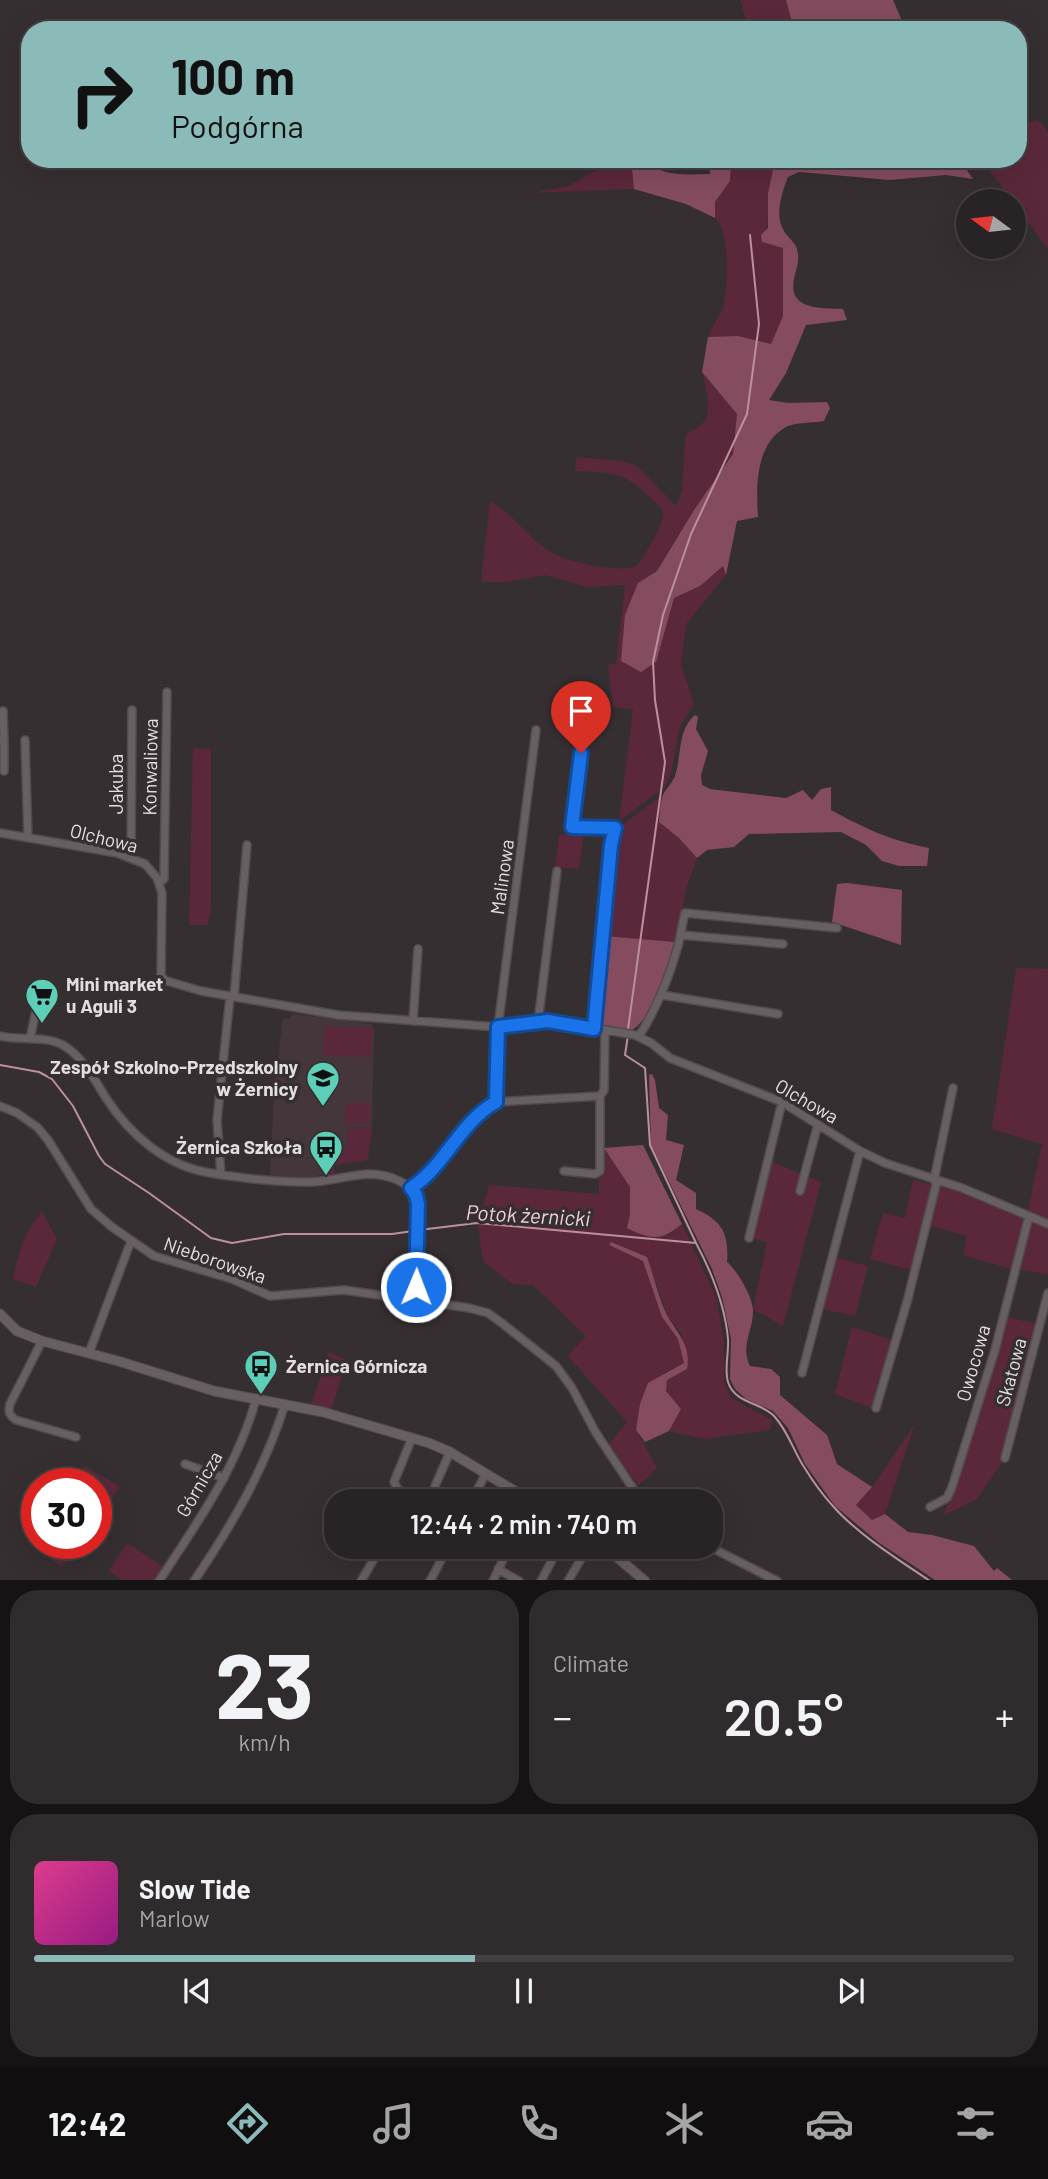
<!DOCTYPE html>
<meta charset="utf-8">
<style>
body{margin:0;font-family:Barlow,sans-serif;background:#302b2d;color:#f1f3f6;height:100vh;display:flex;flex-direction:column;font-size:26px;white-space:nowrap}
*{box-sizing:border-box;margin:0}
p{font-size:23px;color:#a5a4a7}
.icon{flex:none;width:38px;height:38px;fill:none;stroke:currentColor;stroke-width:2;stroke-linecap:round;stroke-linejoin:round}
.map{position:relative;height:1580px;overflow:hidden}
.side{display:flex;flex-direction:column;gap:10px;padding:10px;background:#161314;flex:1}
.side>*{flex:none}
.top-card{position:absolute;left:21px;top:21px;width:1006px;height:147px;border-radius:28px;box-shadow:0 7px 28px #0002,0 0 0 2px #444042;background:#8bbbb9;color:#111;overflow:hidden}
.needle{width:46px;rotate:285deg}
.tools{position:absolute;left:956px;top:189px;display:grid;gap:14px}
.tools a{display:grid;place-items:center;width:70px;height:70px;border-radius:50%;background:#282325;box-shadow:0 7px 28px #0002,0 0 0 2px #444042;font-size:35px}
.speed{position:absolute;left:21px;top:1468px;display:flex;gap:14px;font-size:35px;font-weight:700;text-align:center}
.speed>*{display:grid;place-content:center;width:91px;height:91px;border-radius:50%;background:#282325;box-shadow:0 7px 28px #0002,0 0 0 2px #444042;line-height:1}
.speed .limit{border:10px solid #d22;background:#fff;color:#111}
.pin{position:absolute;display:grid;place-items:center;width:60px;height:60px;color:#fff;margin:-72px -30px;border-radius:50% 50% 50% 0;rotate:-45deg;box-shadow:0 0 7px #0007}
.pin .icon{rotate:45deg}
.me{position:absolute;width:77px;margin:-38px;rotate:1deg;stroke-linejoin:round;filter:drop-shadow(0 0 5px #0008)}
.turn{display:flex;align-items:center;gap:24px;height:147px;padding:0 35px;font-size:32px}
.turn .icon{width:91px;height:91px;stroke-width:2.5}
.turn b{display:block;font-size:49px;line-height:60px}
.big{font-size:52px;font-weight:600;line-height:1.1}
.side .card{flex:1;display:flex;flex-direction:column;justify-content:center;gap:10px;min-width:0;padding:0 24px;border-radius:28px;background:#302b2d}
.side .dial{align-items:center;gap:0}
.dial b{font-size:91px;line-height:1}
.song{display:flex;align-items:center;gap:21px}
.cover{width:84px;height:84px;border-radius:10px;background:linear-gradient(135deg,hsl(330 70% 55%),hsl(310 70% 35%))}
.played{height:7px;border-radius:4px;background:linear-gradient(90deg,#8bbbb9 45%,#444042 45%)}
.keys{display:flex;justify-content:space-around;direction:ltr}
.heat{display:flex;justify-content:space-between;align-items:center;font-size:38px;direction:ltr}
.side .tiles{flex:1;display:grid;gap:10px;grid-template-columns:1fr 1fr}
.card:last-child{grid-column:span 2}
.trip{position:absolute;left:324px;top:1489px;width:399px;height:70px;border-radius:28px;background:#282325;box-shadow:0 7px 28px #0002,0 0 0 2px #444042;font-weight:600;line-height:70px;text-align:center}
.tab-bar{display:flex;height:112px;justify-content:space-around;align-items:center;background:#100e0f;color:#a5a4a7}
.tab-bar .icon{width:49px;height:49px}
.tab-bar .on{color:#8bbbb9}
.tab-bar b{font-size:32px;color:#f1f3f6}
.map>svg:first-child{display:block}
.built{fill:#44363a}
.green{fill:#5b283b}
.forest{fill:#854c5f}
.lines{fill:none;stroke-linecap:round;stroke-linejoin:round}
.stream{stroke:#bb909e;stroke-width:2}
.minor-casing{stroke:#504b4c;stroke-width:10}
.tertiary-casing{stroke:#504b4c;stroke-width:11}
.minor{stroke:#675f61;stroke-width:7}
.tertiary{stroke:#675f61;stroke-width:9}
.route-casing{stroke:#114b97;stroke-width:18}
.route{stroke:#1a73e8;stroke-width:12}
.labels{text-anchor:middle;stroke-width:7;stroke-linejoin:round;paint-order:stroke}
.street-label{font-size:19px;fill:#e2dedf;stroke:#362f31}
.poi-label{font-size:19px;font-weight:bold;fill:#e2dedf;stroke:#362f31;text-anchor:start}
.water-label{font-size:21px;font-style:italic;fill:#f3ced9;stroke:#362f31}
</style>
<div class="map">
<svg width="1048" height="1581" viewBox="0 0 1048 1581">
<rect width="100%" height="100%" fill="#362f31"/>
<path class="built" d="M294 1014 371 1024 374 1029 372 1128 348 1127 347 1148H323L322 1175 316 1176 314 1179 270 1176 274 1089 283 1018 289 1019Z"/>
<path class="green" d="M740 0H786L794 30H749Z
M1036 120 1041 122 1048 133V249L981 159H1018L1019 127Z
M607 159H631L634 189 531 193 569 186 592 172 610 166Z
M729 159H775C767 186 772 216 763 242L783 248V316L771 344 738 336 708 337C712 326 719 318 723 308 728 290 730 229 715 218V202L730 181 731 161Z
M702 372 737 414 733 454 694 510 657 571 638 583 664 629 674 598 700 586 723 565 726 575 686 624 681 665 694 704 680 726 671 773 665 787 619 821 633 709 613 707 608 664H616L625 585 587 587 545 575 505 582H481L490 501C513 514 526 535 547 550 562 561 618 574 636 566 642 563 660 527 662 520 663 516 662 512 662 509 628 474 623 473 575 471L576 457 621 461 637 466 676 506 682 491 686 434C691 431 698 428 702 424 714 412 705 386 702 372Z
M193 748 211 749V910L207 925H189Z
M663 795 659 822 679 838 697 858 687 886 675 942 605 936 618 828Z
M584 831 579 869 555 867 559 835 567 834V832Z
M1016 968 1048 969V1220L1028 1210 1042 1144 992 1129Z
M324 1027 373 1028 371 1057 323 1055Z
M346 1103H370V1124L345 1123Z
M348 1127 372 1128 368 1160 334 1165 335 1175 323 1176V1147L347 1148Z
M604 1148 630 1187V1215L670 1234 682 1224 716 1297 724 1341V1383L731 1398 772 1420 770 1430 705 1439 669 1431 681 1409 666 1391 667 1380 687 1369 682 1335 667 1315 647 1257 609 1245 643 1261 662 1317 678 1339 684 1363 665 1372 636 1430 657 1468 638 1486 609 1444 627 1422 568 1356 586 1336 533 1285 512 1284 483 1261 478 1226 489 1185 599 1194V1177L606 1172Z
M770 1161 821 1182 783 1326 753 1309 767 1242 751 1238Z
M913 1180 933 1185 915 1271 870 1259 883 1213 905 1218Z
M938 1186 961 1192 1023 1217 1024 1223 1012 1269 963 1255 967 1236 928 1225Z
M42 1211 57 1239 36 1287 13 1279C19 1250 24 1234 42 1211Z
M1032 1221 1048 1227V1274L1019 1270Z
M834 1257 868 1266 855 1316 823 1309Z
M1006 1317 1037 1324 1003 1461 977 1499 944 1515 996 1356Z
M852 1327 894 1341 872 1408 835 1394Z
M329 1352 347 1360 331 1410 311 1405Z
M915 1424 885 1514 872 1520 856 1505 872 1487Z
M85 1466 120 1487 96 1519V1484H73Z
M37 1542V1544H79L62 1567 34 1546Z
M127 1543 164 1567 155 1580H121L109 1571Z"/>
<path class="forest" d="M786 0H893L906 30H794Z
M631 159C649 159 648 166 663 171 678 176 695 174 710 174L711 159 731 160 730 181 715 202V218L686 204 634 189Z
M775 159H959L973 179 946 175 890 180 799 172 788 177C782 192 774 216 784 231 789 240 797 242 798 254 800 268 788 284 796 297 804 310 829 308 843 309L847 320 806 325 786 373 769 400 788 403 827 402 830 408 824 421C813 423 795 422 786 427 755 444 756 487 758 517L737 521 726 575 723 566 700 586 674 598 656 662 641 672 621 661 625 615 638 583 657 571 694 510 733 454 737 414 702 372 708 337 738 336 771 344 783 316V248L762 242 761 235 768 228V194Z
M695 715 698 717 696 729 708 751 701 775 702 785 710 789 786 798 803 790 812 800 821 789 831 787V810C866 829 889 840 929 848L927 866H899L882 861 866 845 841 832 749 834 734 847 707 850 697 858 679 838 659 822C660 814 660 802 663 795 666 788 672 784 675 776 682 755 677 731 695 715Z
M847 883 902 890 901 945 832 922 837 884Z
M605 936 675 942C666 971 658 1012 632 1030L596 1026Z
M652 1074 655 1080 659 1108 668 1115 666 1140 684 1145 676 1180 696 1193V1209C722 1221 729 1233 727 1262 737 1270 753 1297 753 1311 753 1332 740 1345 750 1366L771 1369 780 1377V1395L827 1435 837 1464 872 1487 856 1505 872 1520 885 1514 908 1532 932 1535 974 1546 994 1571 997 1568 1012 1580H935L878 1542 835 1506 805 1464 788 1428 773 1411 746 1399 735 1389 730 1379 731 1339 722 1297 712 1269 651 1145 649 1075Z
M643 1145 682 1224C662 1241 650 1240 627 1228L630 1215V1187L604 1148Z
M611 1242 647 1257C654 1276 658 1297 667 1315 678 1335 691 1344 687 1369L667 1380 666 1391 681 1409 669 1431 645 1442 636 1430 640 1404 648 1383 684 1363 678 1339 662 1317 643 1261 609 1245Z"/>
<g class="lines">
<path class="stream" d="M628 1029 665 762 655 700 653 662 663 615 691 534 747 414 759 324 750 235
M628 1035 625 1055 645 1068 650 1145 696 1243
M0 1065 39 1072 52 1079 73 1106 99 1156 105 1164 149 1193 211 1238 232 1243 284 1234H392L413 1231
M419 1230 477 1223 696 1243C712 1273 725 1305 728 1339 729 1353 724 1369 728 1382 735 1404 761 1402 774 1416 788 1431 793 1450 804 1467 812 1480 822 1494 832 1505 857 1534 899 1560 930 1581"/>
<defs>
<path id="minor" d="M3 711 4 741
M584 728 572 827 616 828 611 845 602 927 594 1029
M25 740 28 838
M0 741H4V771
M0 833 117 853 145 864 157 878 162 893 161 974 162 978 167 981 201 991 338 1015 498 1027 554 1021 635 1035 651 1043 670 1058 782 1102 860 1151 885 1163 962 1188 1048 1224
M131 857 132 710
M160 882 164 879 167 692
M681 935 783 944
M662 995 778 1014
M234 997 247 845
M413 1021 418 949
M538 1022 557 871
M0 1036C20 1041 44 1035 63 1045 83 1057 94 1079 106 1098 130 1135 166 1166 210 1173 241 1178 274 1182 305 1182 327 1183 347 1175 368 1174 388 1174 416 1183 418 1204L416 1302
M639 1036C657 1008 669 978 678 946 681 935 682 924 685 913L837 928
M30 1039 37 1006
M496 1102 600 1096 604 1090 605 1031
M0 1106 17 1113 37 1127 48 1140 91 1209 112 1227 154 1256 232 1279 270 1296 344 1290 469 1308 488 1313 503 1324 556 1366 572 1388 596 1433 642 1502
M564 1171 595 1174 600 1171V1096
M221 1175 217 1120 230 997
M934 1180 953 1088
M411 1188C445 1165 460 1122 496 1102L498 1027 536 730
M800 1191 818 1124
M749 1238 782 1102
M42 1341 10 1404C8 1412 9 1415 16 1420L76 1437
M89 1353 131 1241
M802 1373 860 1151
M876 1408 907 1302 937 1181
M1005 1458 1048 1293
M185 1464 224 1478
M405 1502 394 1482 412 1438
M428 1502 450 1452
M471 1502 485 1475
M930 1507 947 1498 952 1487 995 1350 1029 1216
M710 1547 777 1581
M498 1569 519 1581
M159 1581C197 1523 238 1466 256 1399
M194 1581C232 1525 265 1469 285 1404
M361 1581 381 1547
M430 1581 448 1547
M493 1581 509 1547
M541 1581 559 1547
M568 1581 588 1547"/>
<path id="tertiary" d="M0 1314 17 1331 42 1341 118 1361 214 1391 323 1412 429 1443 450 1452 533 1502
M605 1547 645 1581"/>
</defs>
<use href="#minor" class="minor-casing"/>
<use href="#tertiary" class="tertiary-casing"/>
<use href="#minor" class="minor"/>
<use href="#tertiary" class="tertiary"/>
</g>
<g class="lines">
<defs>
<path id="route" d="M416 1287 418 1204 416 1195 411 1188C445 1166 460 1122 496 1102L498 1027 548 1021 594 1029 611 845 615 828 572 827 581 753"/>
</defs>
<use href="#route" class="route-casing"/>
<use href="#route" class="route"/>
</g>
<defs>
<symbol id="supermarket-pin" viewBox="-11 -11 22 30"><path d="M0 17L-7.5 6A9.5 9.5 0 1 1 7.5 6Z" fill="#5dceb8" stroke="#362f31"/><path d="M-6-5.5h2.5l.6 2H6L4.5 2H-2.5L-4.4-4H-6ZM-1.5 3.2a1.3 1.3 0 1 0 .1 0ZM3 3.2a1.3 1.3 0 1 0 .1 0Z" fill="#111"/></symbol>
<symbol id="school-pin" viewBox="-11 -11 22 30"><path d="M0 17L-7.5 6A9.5 9.5 0 1 1 7.5 6Z" fill="#5dceb8" stroke="#362f31"/><path d="M0-5L7-2L0 1L-7-2ZM-4 1L0 2.5L4 1V4Q0 6-4 4Z" fill="#111"/></symbol>
<symbol id="bus-pin" viewBox="-11 -11 22 30"><path d="M0 17L-7.5 6A9.5 9.5 0 1 1 7.5 6Z" fill="#5dceb8" stroke="#362f31"/><path d="M-5-6H5V4H4V6H2V4H-2V6H-4V4H-5ZM-3.5-4V0h7V-4ZM-3.5 1.2v1.5H-2V1.2ZM2 1.2v1.5H3.5V1.2Z" fill="#111"/></symbol>
</defs>
<g fill-rule="evenodd">
<use href="#supermarket-pin" x="23" y="976" width="38" height="52"/>
<use href="#school-pin" x="304" y="1059" width="38" height="52"/>
<use href="#bus-pin" x="307" y="1128" width="38" height="52"/>
<use href="#bus-pin" x="242" y="1347" width="38" height="52"/>
</g>
<g class="labels">
<g class="street-label">
<text transform="translate(150 767) rotate(-89)" y="7">Konwaliowa</text>
<text transform="translate(116 784) rotate(-90)" y="7">Jakuba</text>
<text transform="translate(104 838) rotate(14)" y="7">Olchowa</text>
<text transform="translate(502 877) rotate(-82)" y="7">Malinowa</text>
<text transform="translate(807 1101) rotate(30)" y="7">Olchowa</text>
<text transform="translate(215 1260) rotate(19)" y="7">Nieborowska</text>
<text transform="translate(973 1363) rotate(-74)" y="7">Owocowa</text>
<text transform="translate(1011 1372) rotate(-75)" y="7">Skatowa</text>
<text transform="translate(199 1484) rotate(-60)" y="7">Górnicza</text>
</g>
<g class="poi-label">
<text x="66" y="991">Mini market<tspan x="66" dy="22">u Aguli 3</tspan></text>
<text x="298" y="1074" text-anchor="end">Zespół Szkolno-Przedszkolny<tspan x="298" dy="22">w Żernicy</tspan></text>
<text x="302" y="1154" text-anchor="end">Żernica Szkoła</text>
<text x="286" y="1373">Żernica Górnicza</text>
</g>
<g class="water-label">
<text transform="translate(528 1216) rotate(3)" y="7">Potok żernicki</text>
</g>
</g>
</svg>
<div class="tools">
<a><svg class="needle" viewBox="-14 -14 28 28"><path d="M0-13l5 13h-10z" fill="#e53935"/><path d="M0 13l5-13h-10z" fill="#a5a4a7"/></svg></a>
</div>
<div class="speed"><div class="limit">30</div></div>
<div class="pin" style="left:581px;top:753px;background:#d93025"><svg class="icon" aria-label="arrive" viewBox="0 0 24 24"><path d="M6 21V4h12l-3 4 3 4H6"/></svg></div>
<svg class="me" style="left:416px;top:1287px" viewBox="-20 -20 40 40"><circle r="17" fill="#1a73e8" stroke="#fff" stroke-width="3"/><path d="M0-11L8 9 0 5-8 9z" fill="#fff"/></svg>
<div class="trip">12:44 · 2 min · 740 m</div>
<div class="top-card">
<div class="turn"><svg class="icon" aria-label="right" viewBox="0 0 24 24"><path d="M7 20v-9h11M14 6l5 5-5 5"/></svg><div><b>100 m</b>Podgórna</div></div>
</div>
</div>
<section class="side">
<div class="tiles">
<div class="card dial"><b>23</b><p>km/h</p></div>
<div class="card"><p>Climate</p>
<div class="heat"><a>−</a><b class="big">20.5°</b><a>+</a></div>
</div>
<div class="card">
<div class="song"><i class="cover"></i><div><b>Slow Tide</b><p>Marlow</p></div></div>
<div class="played"></div>
<div class="keys"><svg class="icon" aria-label="previous" viewBox="0 0 24 24"><path d="M18 5L8 12l10 7zM5 5v14"/></svg><svg class="icon" aria-label="pause" viewBox="0 0 24 24"><path d="M8 5v14M16 5v14"/></svg><svg class="icon" aria-label="next" viewBox="0 0 24 24"><path d="M6 5l10 7-10 7zM19 5v14"/></svg></div>
</div>
</div>
</section>
<nav class="tab-bar">
<b>12:42</b>
<svg class="icon on" aria-label="directions" viewBox="0 0 24 24"><path d="M12 3l9 9-9 9-9-9zM9 14v-3h6M13 9l2 2-2 2"/></svg>
<svg class="icon" aria-label="music" viewBox="0 0 24 24"><path d="M9 18V5l10-2v13"/><circle cx="6" cy="18" r="3"/><circle cx="16" cy="16" r="3"/></svg>
<svg class="icon" aria-label="phone" viewBox="0 0 24 24"><path d="M5 4h4l2 5-3 2q2 4 5 5l2-3 5 2v4C11 20 4 13 5 4z"/></svg>
<svg class="icon" aria-label="climate" viewBox="0 0 24 24"><path d="M12 3v18M4 7l16 10M4 17L20 7"/></svg>
<svg class="icon" aria-label="car" viewBox="0 0 24 24"><path d="M5 17H2v-5l4-1 3-4h7l3 4 3 1v5h-3M9 17h6M6 11h13"/><circle cx="7" cy="17" r="2"/><circle cx="17" cy="17" r="2"/></svg>
<svg class="icon" aria-label="filters" viewBox="0 0 24 24"><path d="M4 7h16M4 17h16"/><circle cx="9" cy="7" r="2"/><circle cx="15" cy="17" r="2"/></svg>
</nav>
